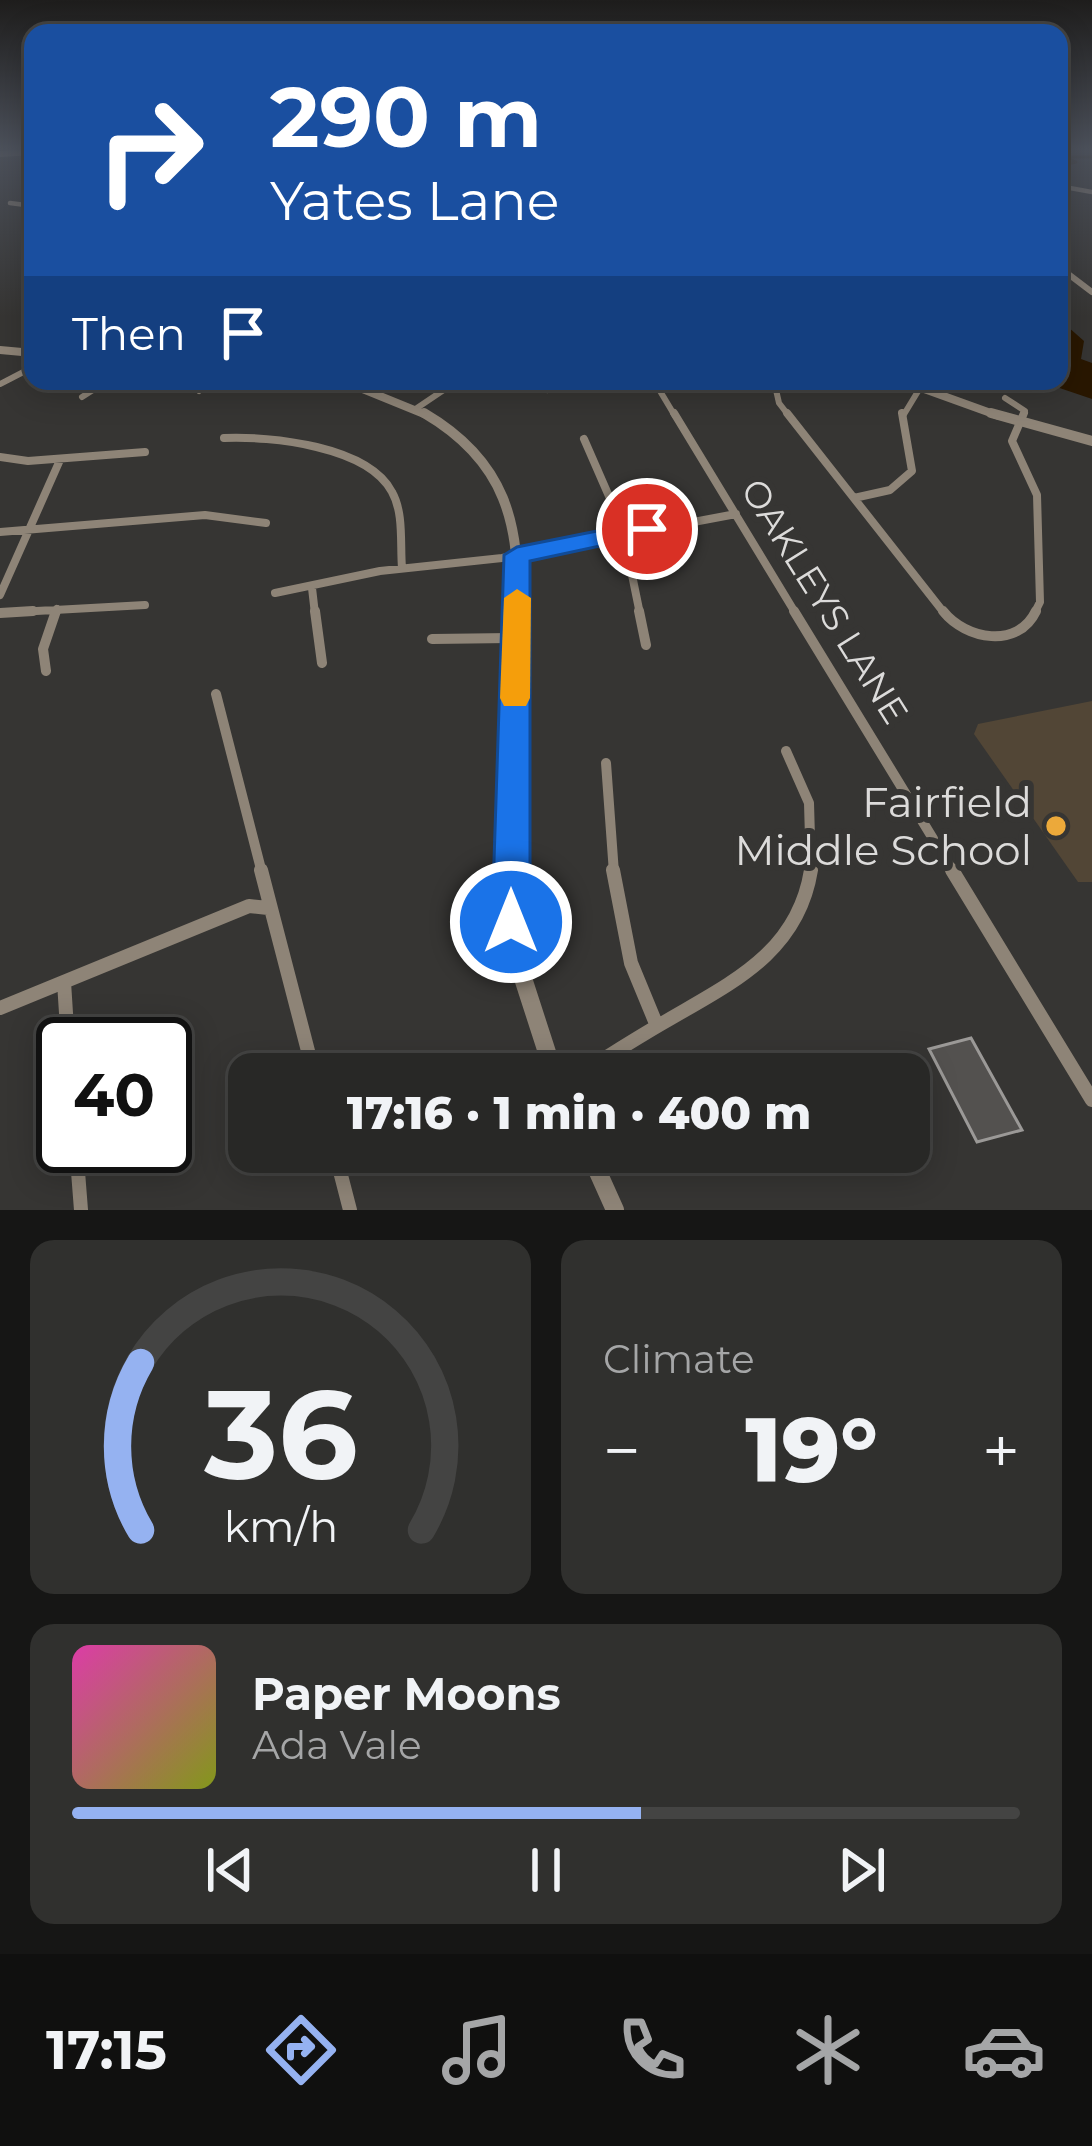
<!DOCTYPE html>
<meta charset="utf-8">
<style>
body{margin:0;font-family:Montserrat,sans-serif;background:#30302e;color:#f1f3f6;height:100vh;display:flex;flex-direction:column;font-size:45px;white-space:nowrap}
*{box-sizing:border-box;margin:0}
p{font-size:39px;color:#a5a6a7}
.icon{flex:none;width:66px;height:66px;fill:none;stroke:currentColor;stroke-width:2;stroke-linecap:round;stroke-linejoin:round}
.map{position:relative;height:1210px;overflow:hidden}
.panel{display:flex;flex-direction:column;gap:30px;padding:30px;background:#161615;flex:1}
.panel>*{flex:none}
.banner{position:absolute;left:24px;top:24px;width:1044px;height:366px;border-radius:24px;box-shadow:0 6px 30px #0003,0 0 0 3px #444443;background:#1a4fa0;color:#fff;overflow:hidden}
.speed{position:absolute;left:36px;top:1017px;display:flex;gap:24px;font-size:60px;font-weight:700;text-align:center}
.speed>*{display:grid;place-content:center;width:156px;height:156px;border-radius:50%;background:#282826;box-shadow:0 6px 30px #0003,0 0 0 3px #444443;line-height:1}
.speed .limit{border:6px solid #111;border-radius:18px;background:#fff;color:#111}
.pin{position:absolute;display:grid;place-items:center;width:102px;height:102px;color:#fff;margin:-51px;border:6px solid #fff;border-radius:50%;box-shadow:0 3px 12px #0007}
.me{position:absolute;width:132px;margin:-66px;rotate:0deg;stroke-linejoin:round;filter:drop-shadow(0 0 9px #0008)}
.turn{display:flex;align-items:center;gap:42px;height:252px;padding:0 48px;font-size:54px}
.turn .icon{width:156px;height:156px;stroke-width:2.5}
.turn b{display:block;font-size:84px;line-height:102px}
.then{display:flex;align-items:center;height:114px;padding:0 48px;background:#0003;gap:24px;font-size:45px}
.big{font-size:90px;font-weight:800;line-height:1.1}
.panel .tile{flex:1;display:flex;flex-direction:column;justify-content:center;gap:18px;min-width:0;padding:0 42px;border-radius:24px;background:#30302e}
.panel .dial{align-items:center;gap:0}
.dial svg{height:312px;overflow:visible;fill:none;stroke:#444443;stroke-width:7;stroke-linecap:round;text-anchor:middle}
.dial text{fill:#f1f3f6;stroke:none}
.song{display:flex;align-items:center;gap:36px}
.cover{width:144px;height:144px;border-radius:18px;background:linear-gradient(135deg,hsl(320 70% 55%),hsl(70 70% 35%))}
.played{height:12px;border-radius:6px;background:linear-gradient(90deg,#95b2f1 60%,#444443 60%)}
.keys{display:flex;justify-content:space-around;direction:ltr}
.heat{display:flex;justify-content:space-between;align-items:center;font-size:66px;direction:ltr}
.panel .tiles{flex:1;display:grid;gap:30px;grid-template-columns:1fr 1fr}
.tile:last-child{grid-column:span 2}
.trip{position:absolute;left:228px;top:1053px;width:702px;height:120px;border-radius:24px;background:#282826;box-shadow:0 6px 30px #0003,0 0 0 3px #444443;font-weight:800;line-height:120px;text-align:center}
.tab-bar{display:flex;height:192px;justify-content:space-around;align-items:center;background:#10100f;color:#a5a6a7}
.tab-bar .icon{width:84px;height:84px}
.tab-bar .current{color:#95b2f1}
.tab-bar b{font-size:54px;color:#f1f3f6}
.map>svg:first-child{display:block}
.green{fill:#524636}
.water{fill:#291700}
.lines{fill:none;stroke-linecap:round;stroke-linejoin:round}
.stream{stroke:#291700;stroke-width:3}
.building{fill:#53514f;stroke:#9b9997;stroke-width:3}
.minor-far4{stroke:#8e8477;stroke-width:4.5}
.minor-far3{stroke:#8e8477;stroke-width:6}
.minor-far2{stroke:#8e8477;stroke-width:8}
.minor-far1{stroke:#8e8477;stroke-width:10}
.minor{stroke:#8e8477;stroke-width:14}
.tertiary-far4{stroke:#8e8477;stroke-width:6}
.tertiary-far3{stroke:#8e8477;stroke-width:8}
.tertiary-far2{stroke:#8e8477;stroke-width:10}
.tertiary-far1{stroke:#8e8477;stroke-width:14}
.tertiary{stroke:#8e8477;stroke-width:18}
.route{fill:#1a73e8;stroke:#114b97;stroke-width:3}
.slow{fill:#f59e0b}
.poi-dot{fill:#eca93a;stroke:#363533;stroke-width:4.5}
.labels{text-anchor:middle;stroke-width:12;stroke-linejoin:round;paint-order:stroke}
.street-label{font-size:36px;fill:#dcdbda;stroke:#363533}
.near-poi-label{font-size:42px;fill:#dcdbda;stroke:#363533;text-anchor:end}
</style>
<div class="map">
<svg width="1092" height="1210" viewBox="0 0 1092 1210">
<rect width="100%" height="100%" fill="#363533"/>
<path class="green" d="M1092 701V882H1078L974 734 978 724Z"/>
<path class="water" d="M1059 319 1084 341 1081 359 1092 363V399L1039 381H1059Z"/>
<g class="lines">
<path class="stream" d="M1059 166 1076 162 1065 157H1092"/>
</g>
<path class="building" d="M971 1038 1022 1130 977 1142 929 1049Z"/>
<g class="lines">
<path class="minor-far4" d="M1059 186 1092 192
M10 203 33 206"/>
<path class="minor-far3" d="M1059 267 1092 292
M654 381 675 416
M774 381 779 403 789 416
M0 384 33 367
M547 390 552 381
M199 391 206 381
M82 397 107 381
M1005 398 1025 411 1023 416
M417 408 457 381
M903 416 920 388"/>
<path class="minor-far2" d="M674 413 796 614
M787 413 945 614
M1024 413 1012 441 1037 495 1040 602 1034 614
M224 438C271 436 368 446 392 492 404 513 400 544 402 568
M584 439 622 526 640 614
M0 457 28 461 145 452
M854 498 890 490 912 471 902 413
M0 532 205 515 266 523
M312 588 315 614
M275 593 380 571 502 558 736 514
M0 595 60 460
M0 613 145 605
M55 614 57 609"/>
<path class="minor-far1" d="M315 611 322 663
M639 611 646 645
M794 611 954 873
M943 611C966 640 1018 649 1036 611
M0 613 33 611
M432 639 516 638
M46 671 43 649 56 611
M216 694 262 873
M786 751 809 803 811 873
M606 763 614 873"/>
<path class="minor" d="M261 870 314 1074
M613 870 631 963 657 1026
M952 870 1092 1100
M64 982 68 1044
M0 1008 249 906 268 908
M579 1074C609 1056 638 1037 668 1020 733 982 798 952 811 870
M76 1146 81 1210
M335 1152 350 1210"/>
<path class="tertiary-far4" d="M0 154 33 152"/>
<path class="tertiary-far3" d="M0 350 33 353
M343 381 429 416
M902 381 999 416"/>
<path class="tertiary-far2" d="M424 413C506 461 521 524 517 614
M991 413 1092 441"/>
<path class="tertiary-far1" d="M510 873 518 611"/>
<path class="tertiary" d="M510 870 521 972 554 1074
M589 1152 615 1210"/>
</g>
<linearGradient id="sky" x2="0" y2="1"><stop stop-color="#1e1d1c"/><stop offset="0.47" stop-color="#4c515b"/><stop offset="1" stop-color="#4c515b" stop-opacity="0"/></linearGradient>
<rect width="1092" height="317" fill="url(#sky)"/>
<path class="route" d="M647 521 656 523 659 529 656 534 530 561V922L524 935 511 940 498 935 492 922 504 555 517 547Z"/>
<path class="slow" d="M517 589 531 598 530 698 526 706H504L500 698 504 598Z"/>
<circle class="poi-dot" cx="1056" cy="826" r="12"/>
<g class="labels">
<g class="street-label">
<text transform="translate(825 601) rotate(58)" y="13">OAKLEYS LANE</text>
</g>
<g class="near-poi-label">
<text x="1032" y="817">Fairfield<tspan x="1032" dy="48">Middle School</tspan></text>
</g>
</g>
</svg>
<div class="speed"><div class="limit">40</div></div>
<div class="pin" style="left:647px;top:529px;background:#d93025"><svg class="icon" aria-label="arrive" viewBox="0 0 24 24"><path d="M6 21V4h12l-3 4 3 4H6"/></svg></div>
<svg class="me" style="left:511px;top:922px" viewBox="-20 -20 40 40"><circle r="17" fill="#1a73e8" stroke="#fff" stroke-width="3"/><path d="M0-11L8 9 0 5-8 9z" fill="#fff"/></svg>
<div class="trip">17:16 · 1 min · 400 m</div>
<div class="banner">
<div class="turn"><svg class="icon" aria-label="right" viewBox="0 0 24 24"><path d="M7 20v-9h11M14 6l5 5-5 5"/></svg><div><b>290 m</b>Yates Lane</div></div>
<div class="then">Then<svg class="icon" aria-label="arrive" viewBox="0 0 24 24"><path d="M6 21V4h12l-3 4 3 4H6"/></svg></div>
</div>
</div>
<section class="panel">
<div class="tiles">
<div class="tile dial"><svg viewBox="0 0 100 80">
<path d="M14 69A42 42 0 1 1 86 69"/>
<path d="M14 69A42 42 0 0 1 14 26" stroke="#95b2f1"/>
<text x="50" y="56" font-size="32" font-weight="700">36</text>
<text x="50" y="72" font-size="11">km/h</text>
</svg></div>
<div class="tile"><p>Climate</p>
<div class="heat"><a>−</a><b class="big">19°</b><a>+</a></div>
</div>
<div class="tile">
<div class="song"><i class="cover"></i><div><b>Paper Moons</b><p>Ada Vale</p></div></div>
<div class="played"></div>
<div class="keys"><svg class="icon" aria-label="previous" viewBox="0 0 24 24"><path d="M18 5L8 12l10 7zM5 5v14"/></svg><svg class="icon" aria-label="pause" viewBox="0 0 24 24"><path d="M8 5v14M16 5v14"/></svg><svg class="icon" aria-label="next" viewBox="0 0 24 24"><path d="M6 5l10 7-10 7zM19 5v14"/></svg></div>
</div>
</div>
</section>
<nav class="tab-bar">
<b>17:15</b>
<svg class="icon current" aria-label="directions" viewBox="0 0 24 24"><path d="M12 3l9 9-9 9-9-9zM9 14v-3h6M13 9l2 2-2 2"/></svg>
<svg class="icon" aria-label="music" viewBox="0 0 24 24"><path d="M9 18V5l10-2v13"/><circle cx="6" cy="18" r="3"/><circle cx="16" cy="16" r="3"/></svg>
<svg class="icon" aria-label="phone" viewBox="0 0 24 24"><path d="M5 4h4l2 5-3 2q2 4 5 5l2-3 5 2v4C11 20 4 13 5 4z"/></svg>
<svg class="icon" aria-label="climate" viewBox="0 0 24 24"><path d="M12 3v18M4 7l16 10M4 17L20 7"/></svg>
<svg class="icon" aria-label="car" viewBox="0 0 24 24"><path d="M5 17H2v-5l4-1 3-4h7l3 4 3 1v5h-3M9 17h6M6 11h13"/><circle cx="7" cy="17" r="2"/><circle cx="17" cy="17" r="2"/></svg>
</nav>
